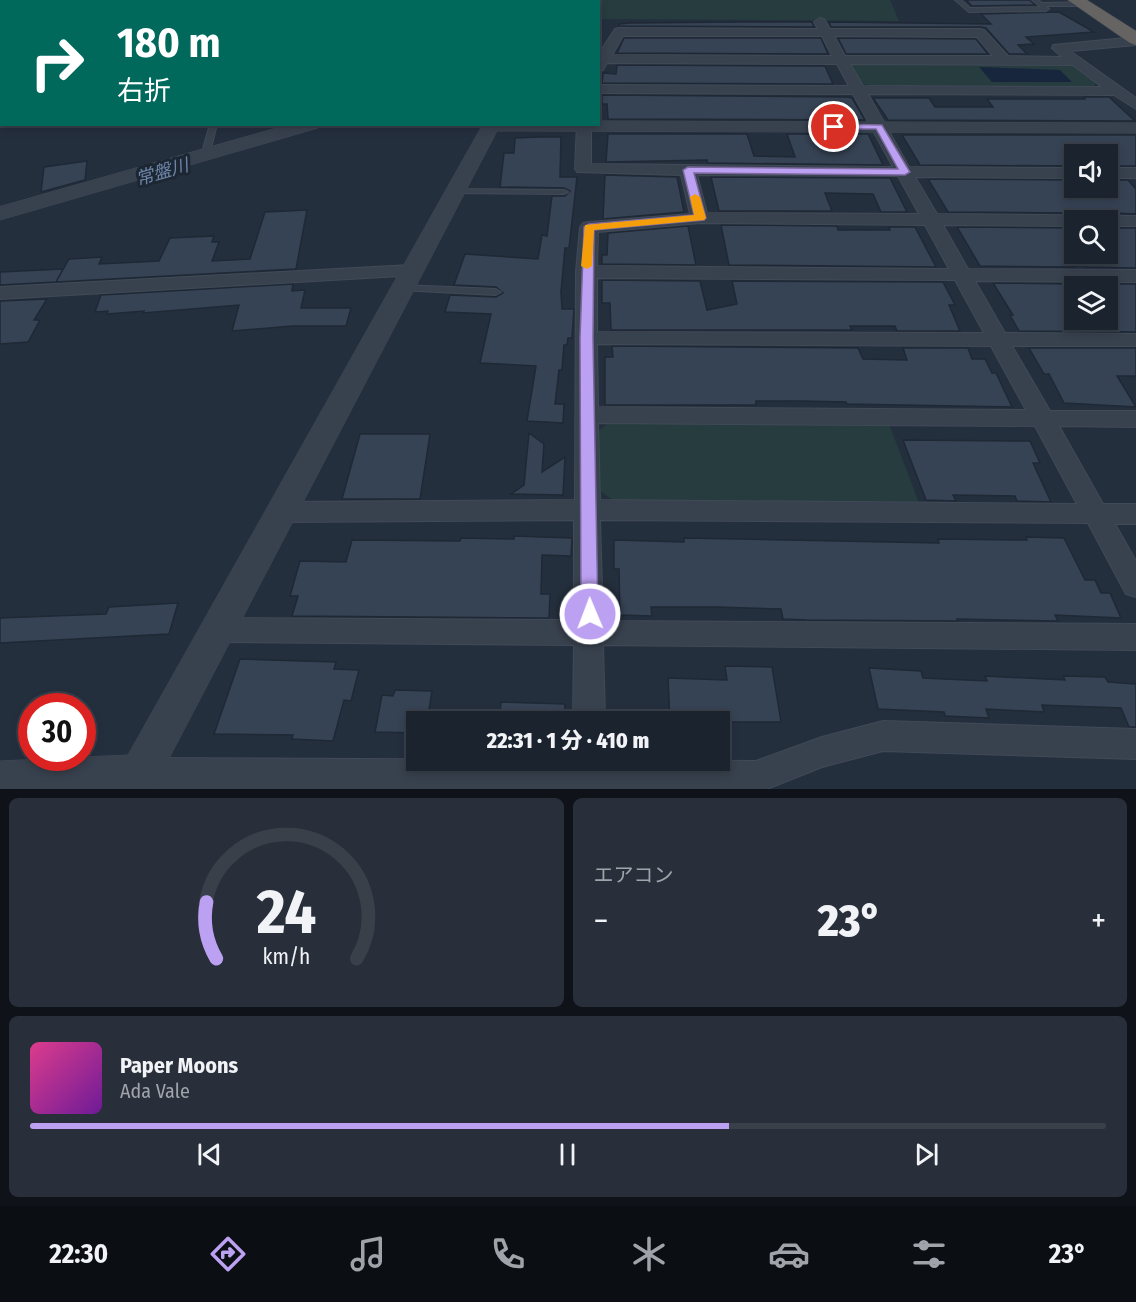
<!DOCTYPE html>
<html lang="ja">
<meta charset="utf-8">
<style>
body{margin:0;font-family:"Fira Sans Condensed","Noto Sans JP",sans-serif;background:#282f3a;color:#f1f3f6;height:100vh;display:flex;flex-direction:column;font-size:22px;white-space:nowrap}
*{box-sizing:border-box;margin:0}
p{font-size:20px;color:#a0a4aa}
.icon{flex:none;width:33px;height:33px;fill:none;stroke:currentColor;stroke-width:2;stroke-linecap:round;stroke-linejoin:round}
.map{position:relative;height:789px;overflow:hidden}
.panel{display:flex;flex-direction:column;gap:9px;padding:9px;background:#0f1319;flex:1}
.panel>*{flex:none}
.banner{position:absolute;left:0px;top:0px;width:600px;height:126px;box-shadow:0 3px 9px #0003,0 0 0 2px #39404a;background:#00695c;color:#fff;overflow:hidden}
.fabs{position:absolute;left:1064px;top:144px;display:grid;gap:12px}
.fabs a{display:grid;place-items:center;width:54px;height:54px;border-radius:0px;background:#1b232e;box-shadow:0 3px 9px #0003,0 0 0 2px #39404a;font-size:30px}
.speed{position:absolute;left:18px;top:693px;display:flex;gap:12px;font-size:30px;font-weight:700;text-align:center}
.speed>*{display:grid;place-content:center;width:78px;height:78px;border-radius:50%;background:#1b232e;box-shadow:0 3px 9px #0003,0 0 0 2px #39404a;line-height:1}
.speed .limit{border:9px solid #d22;background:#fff;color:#111}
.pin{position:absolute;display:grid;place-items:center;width:51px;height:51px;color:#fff;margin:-26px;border:3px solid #fff;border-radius:50%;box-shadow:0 2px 6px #0007}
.me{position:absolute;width:66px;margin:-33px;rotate:359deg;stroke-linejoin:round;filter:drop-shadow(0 0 4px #0008)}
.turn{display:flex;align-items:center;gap:21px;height:126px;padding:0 18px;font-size:27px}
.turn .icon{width:78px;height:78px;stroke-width:2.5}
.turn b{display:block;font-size:42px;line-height:51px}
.big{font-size:45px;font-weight:800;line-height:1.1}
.panel .card{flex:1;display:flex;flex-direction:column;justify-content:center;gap:9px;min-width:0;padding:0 21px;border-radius:9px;background:#282f3a}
.panel .dial{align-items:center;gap:0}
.dial svg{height:156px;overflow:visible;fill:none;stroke:#39404a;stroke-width:7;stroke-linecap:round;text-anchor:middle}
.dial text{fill:#f1f3f6;stroke:none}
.song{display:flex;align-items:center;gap:18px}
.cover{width:72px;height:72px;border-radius:9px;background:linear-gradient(135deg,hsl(330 70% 55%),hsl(280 70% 35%))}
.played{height:6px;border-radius:3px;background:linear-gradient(90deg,#bca0f2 65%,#39404a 65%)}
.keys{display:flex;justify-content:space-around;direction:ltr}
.heat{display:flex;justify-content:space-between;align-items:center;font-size:33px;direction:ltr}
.panel .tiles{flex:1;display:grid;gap:9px;grid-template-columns:1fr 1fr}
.card:last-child{grid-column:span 2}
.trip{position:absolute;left:406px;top:711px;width:324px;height:60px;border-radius:0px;background:#1b232e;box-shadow:0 3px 9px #0003,0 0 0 2px #39404a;font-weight:800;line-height:60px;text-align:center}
.tabs{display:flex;height:96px;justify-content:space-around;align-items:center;background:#0b0e12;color:#a0a4aa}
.tabs .icon{width:42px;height:42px}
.tabs .on{color:#bca0f2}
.tabs b{font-size:27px;color:#f1f3f6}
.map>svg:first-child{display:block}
.green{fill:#263c3f}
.water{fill:#17263c}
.building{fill:#364354;stroke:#1f2835;stroke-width:1.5}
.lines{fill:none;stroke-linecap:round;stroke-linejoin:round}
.service-casing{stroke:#414a57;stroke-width:2}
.minor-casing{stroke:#414a57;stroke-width:2}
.tertiary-casing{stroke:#414a57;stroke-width:1}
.trunk-casing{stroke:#434c59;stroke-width:1}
.service{fill:#38414e;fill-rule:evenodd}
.minor{fill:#38414e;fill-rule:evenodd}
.tertiary{fill:#38414e;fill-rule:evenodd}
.trunk{fill:#656462;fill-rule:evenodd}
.route{fill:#bca0f2;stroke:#7a689d;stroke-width:1.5}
.slow{fill:#f59e0b}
.labels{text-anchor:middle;stroke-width:6;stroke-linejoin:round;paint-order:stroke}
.far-water-label{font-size:18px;font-style:italic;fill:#6d86a8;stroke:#1d2633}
</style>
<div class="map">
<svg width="1136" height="789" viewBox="0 0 1136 789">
<rect width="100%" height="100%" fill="#242f3e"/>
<path class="green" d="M602 0H890L899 21 599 19Z
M856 62 1072 64 1096 83 1093 87 871 86 861 83 850 65Z
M609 423 889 424 919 503 614 501 598 489 597 432Z"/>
<path class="water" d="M979 67 1060 70 1072 82H992Z"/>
<path class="building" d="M966 0H1030L1035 5 972 6Z
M1059 12 1094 32 1026 37 1034 44 1018 45 1027 54H1009L986 28 981 27H831L829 22 991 24 981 14Z
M740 22H812L814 27 619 26V24L630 23Z
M624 38H821L828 54 617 53Z
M838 38 976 39 988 54H846Z
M617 65 825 66 833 84 602 83 603 73 616 74Z
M602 95 847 97 852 98 865 120 608 119 607 104H602Z
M1084 97H1109L1135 121 888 120 873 98H929L935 107H993L987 99H1085Z
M608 134H747L754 156 795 157 787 134H868L883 165 708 163 707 160 606 162Z
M902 135H1136V166H1107V154H1074V166L920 165Z
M539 137H561L560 177H577L569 248H565L561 292 562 309H574L572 338H568L567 345H564L562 370H559L555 404H564L563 423 527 421 536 366 480 363 491 314 445 312 450 295 496 297 503 293 496 287 454 285 465 254 538 259 542 235 547 236 552 196H565L570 191 564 188 500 187 504 153H514L515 138Z
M87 161 85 180 41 192 44 167Z
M605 175 677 177 684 212 603 219Z
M711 177 890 178 907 212H881L873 194 825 193 832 211H719Z
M928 179 1074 180V188H1107V180H1128L1136 189V214L1074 211V213L948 212Z
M307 210 296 269 56 282 69 259 102 257 99 264 159 261 170 238 214 236 212 242H219L212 261 250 259 265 212Z
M721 225 837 226 838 230H890L889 227H915L936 267 729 265Z
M688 226 696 265 602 264V255H607L608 233Z
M957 227 1074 228V267L980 266Z
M1107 228H1136V268L1086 267 1076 254H1107Z
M63 269 56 282 0 285V272Z
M602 280 700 281 707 310 737 304 732 281 943 282 955 305H949L960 331H897L895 326H850L852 330H611L610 303H602Z
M993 283 1074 284V320H1107V284H1136V332L1019 331 1010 315H1013Z
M293 284 292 291 305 290 301 308H351L346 326H293L232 331 239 305 143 313 144 311 107 314 108 311 95 312 101 295Z
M47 299 34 320H40L28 342 0 344V301Z
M612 346 858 348 863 359 907 360 903 348H968L972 359H985L992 373H996L1012 407 847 404 846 402 801 401H756V405H605V357H613Z
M1029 348H1136V376H1117L1136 407 1064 403 1049 374H1044Z
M529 433 544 444 542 472 565 457 563 495 511 494 524 485Z
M360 434H430L420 499H342Z
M903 440 1030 441 1040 463H1033L1051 502 1017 501 1015 496 953 495 956 501 926 500Z
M514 536 572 538 571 556 542 555 541 594H550L549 618 292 616 298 596H290L300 561 346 562 352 540 460 541 461 538 514 539Z
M1026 537 1064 538 1085 580H1095L1101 593H1110L1121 618 1055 615 1058 621 957 619 958 621 807 620 783 619 781 609 716 607H651L652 616 620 615 619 569H614V540L684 542V538L939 543 938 539 1027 540Z
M178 603 169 634 0 643V618L106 614 109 607Z
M240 659 336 662 334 669 359 670 351 701 344 700 333 741 292 739 293 735 214 734Z
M725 666 772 667 781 722H670L668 678 727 680Z
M869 668 921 671 923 678 987 681 985 676 1065 680 1063 676 1105 677 1108 682 1136 684V727H1129L1121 708 1042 705 1044 712 986 709 989 718 945 716 944 712 878 709Z
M395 690 432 691 427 722H417V733L375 732 382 695 393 696Z
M501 702 565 704 564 722H499Z"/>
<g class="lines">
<defs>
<path id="service" d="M216 0H222V2H216Z
M955 0H961L970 8 1041 7 1032 0H1038L1042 3 1082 2 1085 4 1082 6H1046L1049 9 1046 11 969 12Z
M210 124H217L209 156 205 158 201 156Z
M451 189 564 190 568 192 564 194 454 193 450 191Z
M402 285 496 289 501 292 496 295 399 290 397 288 399 286Z"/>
<path id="minor" d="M473 0H485V2H473Z
M820 18 824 19 830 29H980L984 30 1008 56 1062 57 1052 48 1053 45 1136 37V45L1070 51 1136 98V109L1114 95 868 94 909 167 1074 168V178L915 177 937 214 1136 216V226H1107V220H1074V226L943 225 968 269 1136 270V282L975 281 1005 333 1136 334V346H1012L1050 411H1136V427L1059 426 1103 504H1136V524H1115L1136 561V597L1126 594 1088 523 600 520 603 621 1136 624V650L603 645 605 722H573L574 645 218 642 208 639 203 630 208 621 218 618 574 620V520L283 522 274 519 270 512 274 505 283 502 575 500 576 272 580 227 583 223 589 222 690 214 681 175 577 172 575 169 577 124H591V164L893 167 853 94 598 93V85L849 86 837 64 607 63 603 70 598 71V55L615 29 619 28 818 29 814 22ZM623 36H822L832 56 612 55ZM834 36 977 37 993 56H845ZM850 64 1073 65 1102 87 863 86ZM697 175 898 176 919 214 707 213ZM700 223 925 225 949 269 597 266 598 232ZM597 278 955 280 984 333 597 332ZM597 344 991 346 1026 410 598 407ZM598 423 1035 426 1077 504 600 500Z
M0 61H2V69H0Z
M0 84H2L0 93Z
M1107 168H1136V178H1107Z
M411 265 418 267 421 271 418 275 0 299V287Z
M883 721 1136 729V759L883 751 822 767 767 789H135L126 785 121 774 126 763 138 758 756 761 822 737Z"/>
<path id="tertiary" d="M7 0H37L6 2Z
M543 0H557L542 2Z
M598 121 1136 123V133L497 131 153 789H0V761L128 755 483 124H598Z
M291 124H321L318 128 0 220V207Z"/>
<path id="trunk" d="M1068 0H1087L1136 31V45L1130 43Z"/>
</defs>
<use href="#service" class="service-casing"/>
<use href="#minor" class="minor-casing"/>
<use href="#tertiary" class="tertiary-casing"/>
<use href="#trunk" class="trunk-casing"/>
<use href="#service" class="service"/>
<use href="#minor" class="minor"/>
<use href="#tertiary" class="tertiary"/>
<use href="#trunk" class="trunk"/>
</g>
<path class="route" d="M834 124 882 125 910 172 905 175 694 173 706 218 704 220 594 230 593 338 598 614 596 619 590 621 583 619 581 614 580 338 584 227 589 224 694 215 683 170 688 167 898 169 876 129H830L829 127Z"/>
<path class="slow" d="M695 194 700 197 706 218 704 220 594 230 592 266 587 269 581 266 585 225 694 215 690 197Z"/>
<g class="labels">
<g class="far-water-label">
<text transform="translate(162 172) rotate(-16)" y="6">常盤川</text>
</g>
</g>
</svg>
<div class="fabs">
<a><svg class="icon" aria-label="sound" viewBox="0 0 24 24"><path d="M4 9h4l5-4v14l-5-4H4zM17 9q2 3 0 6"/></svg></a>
<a><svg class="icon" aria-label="search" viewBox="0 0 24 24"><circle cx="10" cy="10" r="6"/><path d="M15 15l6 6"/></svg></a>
<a><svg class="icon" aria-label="layers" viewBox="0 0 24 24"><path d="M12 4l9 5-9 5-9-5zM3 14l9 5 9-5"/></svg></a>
</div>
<div class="speed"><div class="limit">30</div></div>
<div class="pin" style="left:834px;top:127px;background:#d93025"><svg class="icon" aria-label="arrive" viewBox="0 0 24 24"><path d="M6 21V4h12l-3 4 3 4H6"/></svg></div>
<svg class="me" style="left:590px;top:614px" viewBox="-20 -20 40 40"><circle r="17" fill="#bca0f2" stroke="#fff" stroke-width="3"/><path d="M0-11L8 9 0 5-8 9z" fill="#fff"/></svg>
<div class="trip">22:31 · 1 分 · 410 m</div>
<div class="banner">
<div class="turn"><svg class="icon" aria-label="right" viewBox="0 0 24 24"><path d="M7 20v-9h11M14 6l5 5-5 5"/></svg><div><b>180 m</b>右折</div></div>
</div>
</div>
<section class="panel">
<div class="tiles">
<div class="card dial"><svg viewBox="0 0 100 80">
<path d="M14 69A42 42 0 1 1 86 69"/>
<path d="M14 69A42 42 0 0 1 9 40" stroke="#bca0f2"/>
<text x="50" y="56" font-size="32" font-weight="700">24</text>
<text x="50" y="72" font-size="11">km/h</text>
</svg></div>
<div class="card"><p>エアコン</p>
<div class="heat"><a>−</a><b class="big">23°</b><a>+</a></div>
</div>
<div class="card">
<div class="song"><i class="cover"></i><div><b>Paper Moons</b><p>Ada Vale</p></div></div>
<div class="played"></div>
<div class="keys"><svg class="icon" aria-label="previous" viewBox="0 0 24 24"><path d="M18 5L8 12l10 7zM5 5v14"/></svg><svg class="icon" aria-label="pause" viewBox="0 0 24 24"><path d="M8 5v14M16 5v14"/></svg><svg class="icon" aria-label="next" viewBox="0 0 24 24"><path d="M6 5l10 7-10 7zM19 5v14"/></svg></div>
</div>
</div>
</section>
<nav class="tabs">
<b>22:30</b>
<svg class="icon on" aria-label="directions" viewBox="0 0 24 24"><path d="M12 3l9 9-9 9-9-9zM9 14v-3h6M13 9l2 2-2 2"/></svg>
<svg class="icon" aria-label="music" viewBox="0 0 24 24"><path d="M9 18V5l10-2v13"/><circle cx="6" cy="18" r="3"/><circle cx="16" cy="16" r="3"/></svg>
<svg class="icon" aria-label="phone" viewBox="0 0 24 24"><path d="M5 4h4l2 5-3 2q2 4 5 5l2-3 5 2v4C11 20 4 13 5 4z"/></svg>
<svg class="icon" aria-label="climate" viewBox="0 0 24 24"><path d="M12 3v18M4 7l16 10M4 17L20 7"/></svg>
<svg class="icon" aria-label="car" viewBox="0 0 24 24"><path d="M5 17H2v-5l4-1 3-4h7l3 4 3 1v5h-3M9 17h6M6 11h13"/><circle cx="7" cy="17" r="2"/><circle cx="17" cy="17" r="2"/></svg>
<svg class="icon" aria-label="filters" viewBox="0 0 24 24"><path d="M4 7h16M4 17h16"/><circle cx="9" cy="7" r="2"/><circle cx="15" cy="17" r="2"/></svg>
<b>23°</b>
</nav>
